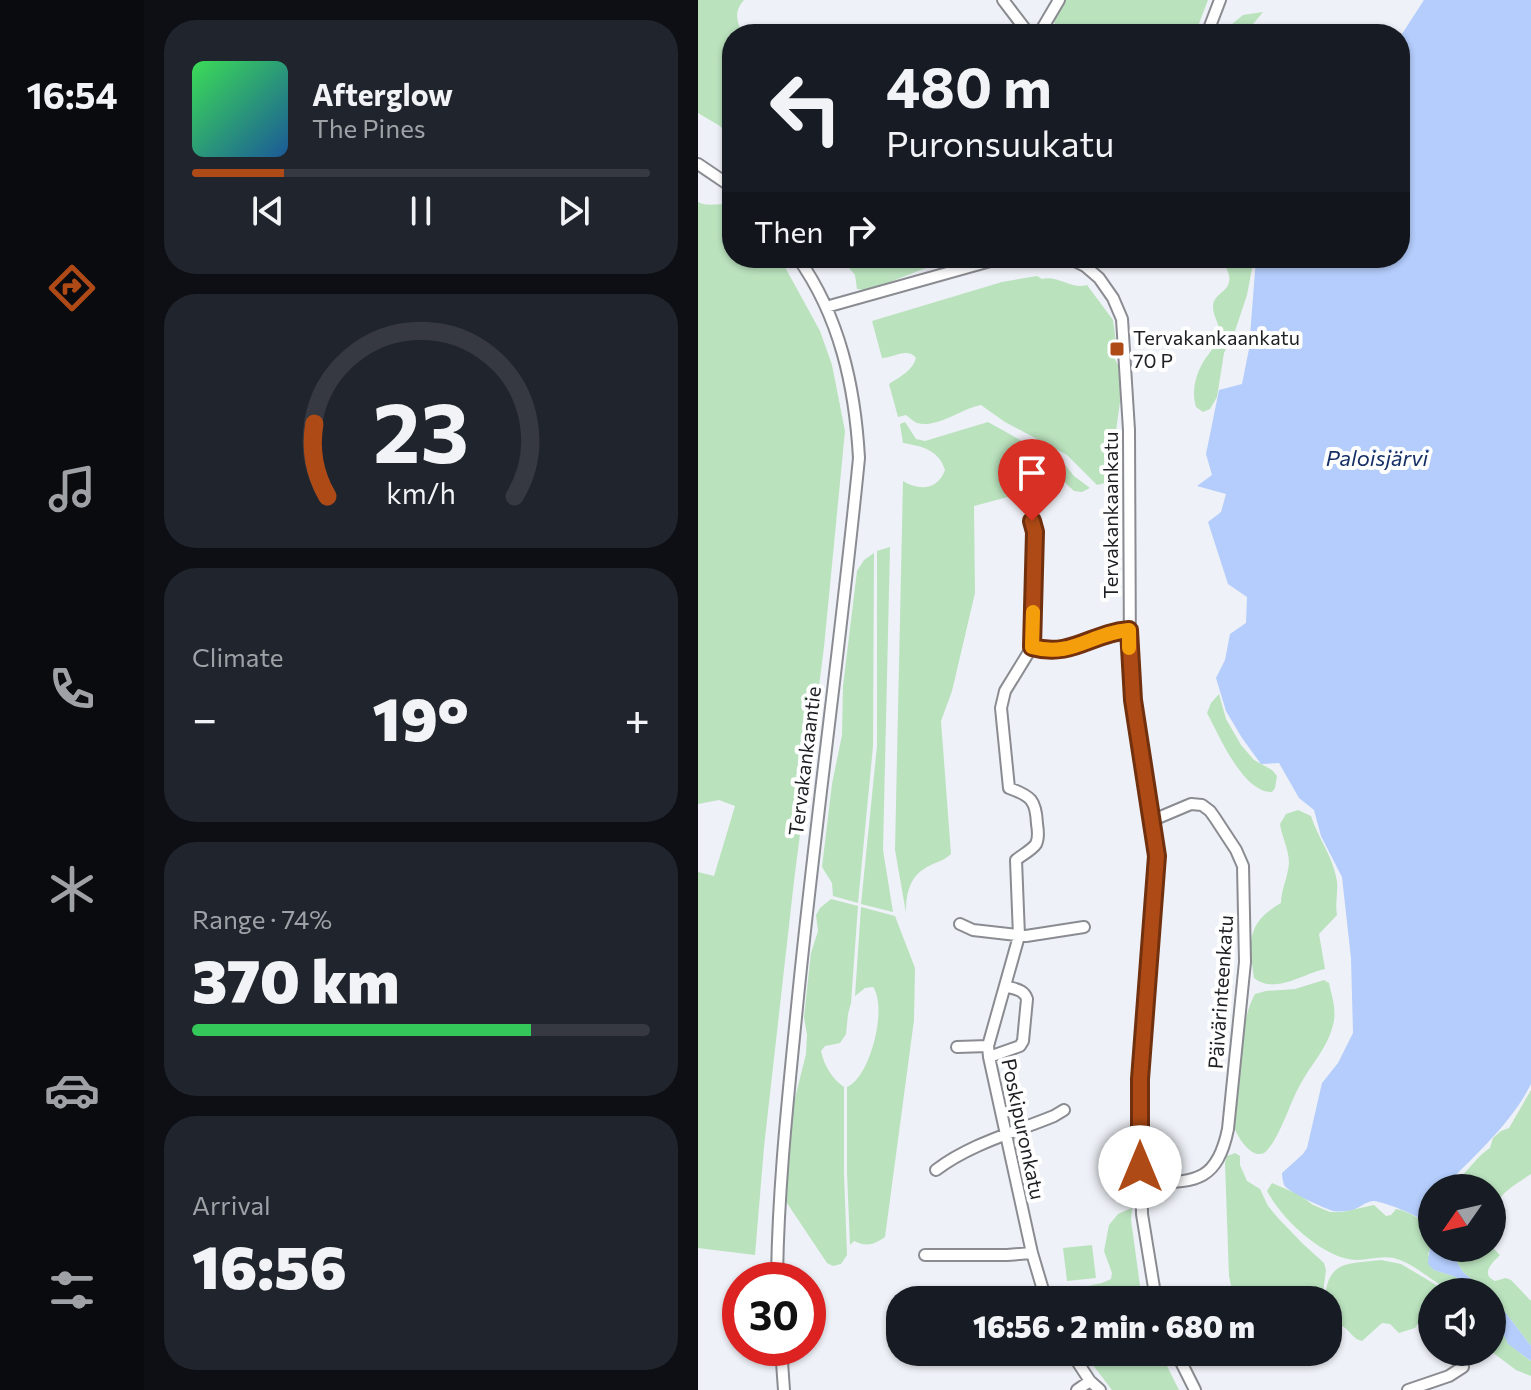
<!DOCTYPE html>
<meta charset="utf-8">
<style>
body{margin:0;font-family:Commissioner,sans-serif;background:#20242c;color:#f1f3f6;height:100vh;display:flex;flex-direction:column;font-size:30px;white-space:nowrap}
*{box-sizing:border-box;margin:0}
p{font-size:26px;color:#9ea1a6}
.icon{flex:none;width:44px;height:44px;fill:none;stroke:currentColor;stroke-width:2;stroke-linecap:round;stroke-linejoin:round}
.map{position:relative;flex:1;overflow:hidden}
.panel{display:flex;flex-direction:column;gap:20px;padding:20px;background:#0d0f14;width:554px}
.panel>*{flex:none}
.guide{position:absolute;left:24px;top:24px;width:688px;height:244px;border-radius:32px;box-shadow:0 2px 6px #0004;background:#171b24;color:#f1f3f6;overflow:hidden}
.needle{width:52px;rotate:236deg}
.controls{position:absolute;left:720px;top:1174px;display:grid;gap:16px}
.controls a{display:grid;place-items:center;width:88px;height:88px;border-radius:50%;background:#171b24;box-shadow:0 2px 6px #0004;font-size:40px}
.speed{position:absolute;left:24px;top:1262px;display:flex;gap:16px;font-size:40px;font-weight:700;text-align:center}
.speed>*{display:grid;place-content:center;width:104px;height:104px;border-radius:50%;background:#171b24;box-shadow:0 2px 6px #0004;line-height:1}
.speed .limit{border:12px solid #d22;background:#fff;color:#111}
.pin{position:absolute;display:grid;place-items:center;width:68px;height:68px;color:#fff;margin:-82px -34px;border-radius:50% 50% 50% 0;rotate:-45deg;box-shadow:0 0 8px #0007}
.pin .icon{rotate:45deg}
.me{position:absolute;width:88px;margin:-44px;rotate:0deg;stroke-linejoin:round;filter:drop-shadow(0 0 6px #0008)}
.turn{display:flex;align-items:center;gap:28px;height:168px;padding:0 32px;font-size:36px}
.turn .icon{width:104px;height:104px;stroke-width:2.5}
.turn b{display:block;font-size:56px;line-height:68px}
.then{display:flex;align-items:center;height:76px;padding:0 32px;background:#0003;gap:16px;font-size:30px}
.big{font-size:60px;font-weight:800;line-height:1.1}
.panel .widget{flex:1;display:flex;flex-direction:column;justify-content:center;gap:12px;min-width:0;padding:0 28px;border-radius:32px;background:#20242c}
.panel .dial{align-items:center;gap:0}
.dial svg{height:208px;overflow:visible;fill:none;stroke:#363941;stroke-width:7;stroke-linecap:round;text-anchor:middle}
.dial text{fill:#f1f3f6;stroke:none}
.song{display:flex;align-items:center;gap:24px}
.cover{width:96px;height:96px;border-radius:12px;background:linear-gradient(135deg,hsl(130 70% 55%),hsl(210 70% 35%))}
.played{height:8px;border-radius:4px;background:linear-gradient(90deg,#ae4a16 20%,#363941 20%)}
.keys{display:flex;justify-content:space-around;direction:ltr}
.heat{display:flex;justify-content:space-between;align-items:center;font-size:44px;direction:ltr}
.charge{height:12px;border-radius:6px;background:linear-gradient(90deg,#34c759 74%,#363941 0)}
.trip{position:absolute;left:188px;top:1286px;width:456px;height:80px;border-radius:32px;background:#171b24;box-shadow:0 2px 6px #0004;font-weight:800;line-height:80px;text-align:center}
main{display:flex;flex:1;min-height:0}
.dock{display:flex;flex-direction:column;width:144px;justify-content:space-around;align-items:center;background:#090b0e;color:#9ea1a6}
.dock .icon{width:56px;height:56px}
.dock .current{color:#ae4a16}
.dock b{font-size:36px;color:#f1f3f6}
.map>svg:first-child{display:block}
.green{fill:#bae2bd}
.water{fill:#b4cdfc}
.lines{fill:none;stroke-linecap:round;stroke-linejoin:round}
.minor-casing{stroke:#8a8c92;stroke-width:14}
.minor{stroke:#fff;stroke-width:10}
.route-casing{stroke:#71300e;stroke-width:20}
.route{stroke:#ae4a16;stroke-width:14}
.slow{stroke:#f59e0b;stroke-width:14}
.poi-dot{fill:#ae4a16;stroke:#fff;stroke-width:3}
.labels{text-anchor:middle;stroke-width:8;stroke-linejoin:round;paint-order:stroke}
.poi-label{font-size:20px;fill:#202124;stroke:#fff;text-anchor:start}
.street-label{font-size:20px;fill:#202124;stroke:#fff}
.water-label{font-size:22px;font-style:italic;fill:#152f65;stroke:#fff}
</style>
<main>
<nav class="dock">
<b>16:54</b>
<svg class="icon current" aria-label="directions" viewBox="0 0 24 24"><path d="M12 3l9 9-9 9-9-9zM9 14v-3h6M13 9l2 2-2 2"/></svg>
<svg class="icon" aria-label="music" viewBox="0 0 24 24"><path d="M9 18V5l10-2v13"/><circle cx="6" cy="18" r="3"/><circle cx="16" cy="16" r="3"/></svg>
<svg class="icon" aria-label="phone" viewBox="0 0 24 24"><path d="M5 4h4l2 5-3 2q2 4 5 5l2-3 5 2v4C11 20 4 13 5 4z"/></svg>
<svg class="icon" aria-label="climate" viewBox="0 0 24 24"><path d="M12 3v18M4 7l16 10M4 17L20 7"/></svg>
<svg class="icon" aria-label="car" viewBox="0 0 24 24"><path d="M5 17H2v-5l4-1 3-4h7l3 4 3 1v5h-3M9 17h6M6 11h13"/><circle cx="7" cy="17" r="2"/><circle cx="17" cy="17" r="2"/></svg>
<svg class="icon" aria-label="filters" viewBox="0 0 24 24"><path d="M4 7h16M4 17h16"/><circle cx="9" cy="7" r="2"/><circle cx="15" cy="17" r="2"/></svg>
</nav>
<section class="panel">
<div class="widget">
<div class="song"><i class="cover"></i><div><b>Afterglow</b><p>The Pines</p></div></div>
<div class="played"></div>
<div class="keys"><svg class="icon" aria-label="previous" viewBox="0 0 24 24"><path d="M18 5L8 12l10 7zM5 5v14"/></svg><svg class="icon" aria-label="pause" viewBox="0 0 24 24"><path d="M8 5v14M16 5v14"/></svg><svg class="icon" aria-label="next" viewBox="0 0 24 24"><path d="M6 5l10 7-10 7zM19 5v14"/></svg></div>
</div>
<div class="widget dial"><svg viewBox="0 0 100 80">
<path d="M14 69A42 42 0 1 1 86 69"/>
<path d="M14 69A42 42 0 0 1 9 41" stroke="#ae4a16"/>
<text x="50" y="56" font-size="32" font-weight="700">23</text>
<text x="50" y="72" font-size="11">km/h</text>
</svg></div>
<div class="widget"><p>Climate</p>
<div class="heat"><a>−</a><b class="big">19°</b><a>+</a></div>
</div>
<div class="widget"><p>Range · 74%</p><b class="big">370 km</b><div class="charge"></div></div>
<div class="widget"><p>Arrival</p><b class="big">16:56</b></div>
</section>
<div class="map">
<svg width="833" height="1390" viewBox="0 0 833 1390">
<rect width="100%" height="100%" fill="#eef1f7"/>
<path class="green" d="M0 0H46C36 11 38 21 45 34H34V140L22 126 0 113Z
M366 0H510L497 34H361L356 21Z
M565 12 547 34H518L533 25 545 15Z
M0 202C11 208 23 201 34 207V258H82L122 331 134 365 147 431 126 647 96 881 66 1147 57 1255 0 1248V872L16 876 37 806 21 800 0 804Z
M143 258H286L271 263 261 259 246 261 179 287 167 290 159 289 157 275Z
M525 258H556L549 295 536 334 526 353 519 397 512 409 505 412 498 407C493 391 498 373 507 359 512 352 518 346 520 337 524 325 515 318 515 307 515 294 529 293 531 282 533 273 526 266 525 258Z
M339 276 344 279C360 275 374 290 389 285L415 320 418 342 413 345 412 350 420 365 423 395 418 431 417 452 424 481V486L411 482 399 485 369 455 307 422 283 405C265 408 238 429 219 423 216 422 211 417 208 415L200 417 191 384C202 377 215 370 218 358 209 347 196 358 184 358L174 321 304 282Z
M207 422 218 439 227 441 290 422 324 441 340 448 367 465 376 476 392 488 384 492 376 491 361 477 352 475 341 480 332 491 276 506 277 593 254 691 243 721 253 854C246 861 238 862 229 867 211 877 208 894 208 913L197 850 205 481C221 491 240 490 247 470 241 450 224 446 205 443L202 424Z
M192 547 185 850 195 912 163 904 179 746V551Z
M176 553 175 746 160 903 135 896 134 883 124 867 134 784 144 735 145 686 159 571 166 560Z
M521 694 528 719 543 745 556 760 574 770 579 776 577 788 574 792C545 793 521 735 509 713L513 703Z
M600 810 613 816C620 838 636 858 639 882 640 893 637 904 639 915L621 934 627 969C606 973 577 995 556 978 551 942 548 923 583 903 583 890 590 877 591 863 591 849 584 838 582 824L588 814Z
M133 899 160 906 153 1003 150 1014 148 1034 142 1043 127 1046 123 1051C126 1065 134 1079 146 1087V1173L149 1255 143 1264 135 1266 129 1263 89 1203 87 1197 96 1102 108 1054 109 1035 106 1017 113 953 120 931 118 915 122 908Z
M163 907 197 916 217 968 216 1020 187 1237C175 1245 169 1247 156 1241L152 1245 149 1173V1087C172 1078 190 1007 175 987L167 988 157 996Z
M626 980 631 983C634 997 639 1010 635 1025 630 1047 614 1063 603 1083 592 1103 586 1125 574 1144 570 1149 567 1155 560 1154 548 1152 536 1132 535 1121 535 1107 539 1092 541 1078 545 1051 543 1019 557 994L568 991 597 989Z
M833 1090V1174C816 1186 791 1197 798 1221L794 1227V1188H748C767 1178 776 1158 792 1148L795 1138 803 1131 811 1128Z
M537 1153 542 1156V1165L549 1181 562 1189 570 1206 580 1218 605 1244 626 1263 628 1270 624 1300H536L531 1276 527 1163 529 1156Z
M574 1183 602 1195 615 1205 632 1212H644L676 1205 688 1216 693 1215 698 1209C719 1213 743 1231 730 1254L736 1270 758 1277 773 1292C768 1292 760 1293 755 1291 736 1284 721 1267 702 1260 687 1254 674 1260 659 1260 625 1259 584 1219 569 1191Z
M434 1208 433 1220 444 1300H360L356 1293 404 1283 413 1279 414 1273 406 1251 411 1225 420 1214Z
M394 1245 398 1278 369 1281 365 1248Z
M794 1247 802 1255C794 1263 782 1274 797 1281L808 1278 813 1280 833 1301V1346L807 1312 794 1299V1292H788L765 1272 750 1248Z
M683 1260 703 1264 750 1292H734V1316L723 1319 717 1328 701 1333 692 1324 684 1323 664 1341C648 1337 651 1318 630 1330V1300H627C629 1260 650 1264 683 1260Z
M794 1311C805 1322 800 1325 807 1336 813 1346 823 1354 833 1361V1376L818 1370 794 1352Z
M385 1352H462L481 1390H414Z"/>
<path class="water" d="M726 0H833V1084C813 1124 776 1156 745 1188H734V1248H750L765 1272 788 1292H773L758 1277 736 1270 730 1264C730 1250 739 1236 727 1223 721 1215 686 1202 676 1201 668 1201 662 1208 654 1210 649 1211 640 1212 635 1211 626 1208 590 1192 586 1185 585 1182 584 1176 584 1173L605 1154 609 1148 624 1083 640 1063 655 1033 653 958 644 877 623 836 616 810 601 798 581 763 563 764 544 738 528 711 518 678 527 660 532 634 548 623 549 597 530 584 510 522 523 512 528 494 499 486 514 475 508 454 521 390 544 384 551 349 558 258H702V37Z
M794 1299 807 1312 833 1346V1361L810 1344 805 1333 803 1322 794 1311Z"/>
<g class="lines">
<defs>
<path id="minor" d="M305 0 331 34
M341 34 361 0
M509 34 522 0
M0 164 34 187
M371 258 387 266 394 258
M387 266 401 278 415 298 424 319 431 430 432 666 435 700 459 856 442 1079 444 1214 458 1300
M128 307 303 258
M334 521 337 532 334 647 307 691 303 708 311 788C333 796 338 800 339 824 340 830 341 838 338 844 334 850 324 855 318 860L321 936 290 1046 291 1057 334 1253 348 1300
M334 647C341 649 347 651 354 651 380 651 404 632 431 630
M262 924 275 930 328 936 386 927
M259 1047 290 1046
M291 1057 322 1046 325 1041 329 999C326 989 316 989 307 986
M238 1170C272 1144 317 1132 356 1116L366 1110
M442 1183C493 1181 518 1187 530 1129L547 962 545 866 538 850 517 818 512 811 504 805 493 804 455 820
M227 1255H309L334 1253
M79 1280C80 1189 90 1098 99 1007 117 824 143 641 161 458 157 387 142 317 100 258
M83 1348 86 1390
M373 1352 392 1381 402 1390
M478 1352 497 1390
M379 1390 392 1381
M710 1390 751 1376 765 1367"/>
</defs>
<use href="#minor" class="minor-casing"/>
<use href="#minor" class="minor"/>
</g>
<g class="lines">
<defs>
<path id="route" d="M334 521 337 532 334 647C374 658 393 633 431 630L435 700 459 856 442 1079V1167"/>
</defs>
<use href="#route" class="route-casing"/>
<use href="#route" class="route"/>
<path class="slow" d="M335 612 334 647C374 658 393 633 431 630V648"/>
</g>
<rect class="poi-dot" x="411" y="341" width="16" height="16" rx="4"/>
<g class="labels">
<g class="poi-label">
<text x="435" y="345">Tervakankaankatu<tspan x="435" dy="23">70 P</tspan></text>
</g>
<g class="street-label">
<text transform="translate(413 515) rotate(-90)" y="7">Tervakankaankatu</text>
<text transform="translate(107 761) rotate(-83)" y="7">Tervakankaantie</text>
<text transform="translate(523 992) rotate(-86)" y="7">Päivärinteenkatu</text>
<text transform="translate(325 1129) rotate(78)" y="7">Poskipuronkatu</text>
</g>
<g class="water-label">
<text x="679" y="466">Paloisjärvi</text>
</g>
</g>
</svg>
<div class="controls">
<a><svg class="needle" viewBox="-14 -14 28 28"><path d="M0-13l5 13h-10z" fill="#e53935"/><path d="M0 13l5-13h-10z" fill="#9ea1a6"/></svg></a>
<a><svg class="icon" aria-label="sound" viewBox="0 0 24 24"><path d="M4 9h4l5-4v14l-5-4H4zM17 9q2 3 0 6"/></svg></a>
</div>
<div class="speed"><div class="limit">30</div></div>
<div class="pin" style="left:334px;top:521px;background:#d93025"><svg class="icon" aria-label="arrive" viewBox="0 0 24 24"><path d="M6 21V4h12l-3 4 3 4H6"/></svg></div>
<svg class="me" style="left:442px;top:1167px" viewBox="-20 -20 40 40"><circle r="19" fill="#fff"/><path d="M0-13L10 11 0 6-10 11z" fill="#ae4a16"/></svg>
<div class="trip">16:56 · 2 min · 680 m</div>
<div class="guide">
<div class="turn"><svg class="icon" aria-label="left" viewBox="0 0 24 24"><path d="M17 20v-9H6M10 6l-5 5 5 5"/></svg><div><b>480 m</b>Puronsuukatu</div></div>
<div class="then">Then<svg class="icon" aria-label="right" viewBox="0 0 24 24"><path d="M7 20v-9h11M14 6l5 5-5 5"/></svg></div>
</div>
</div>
</main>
